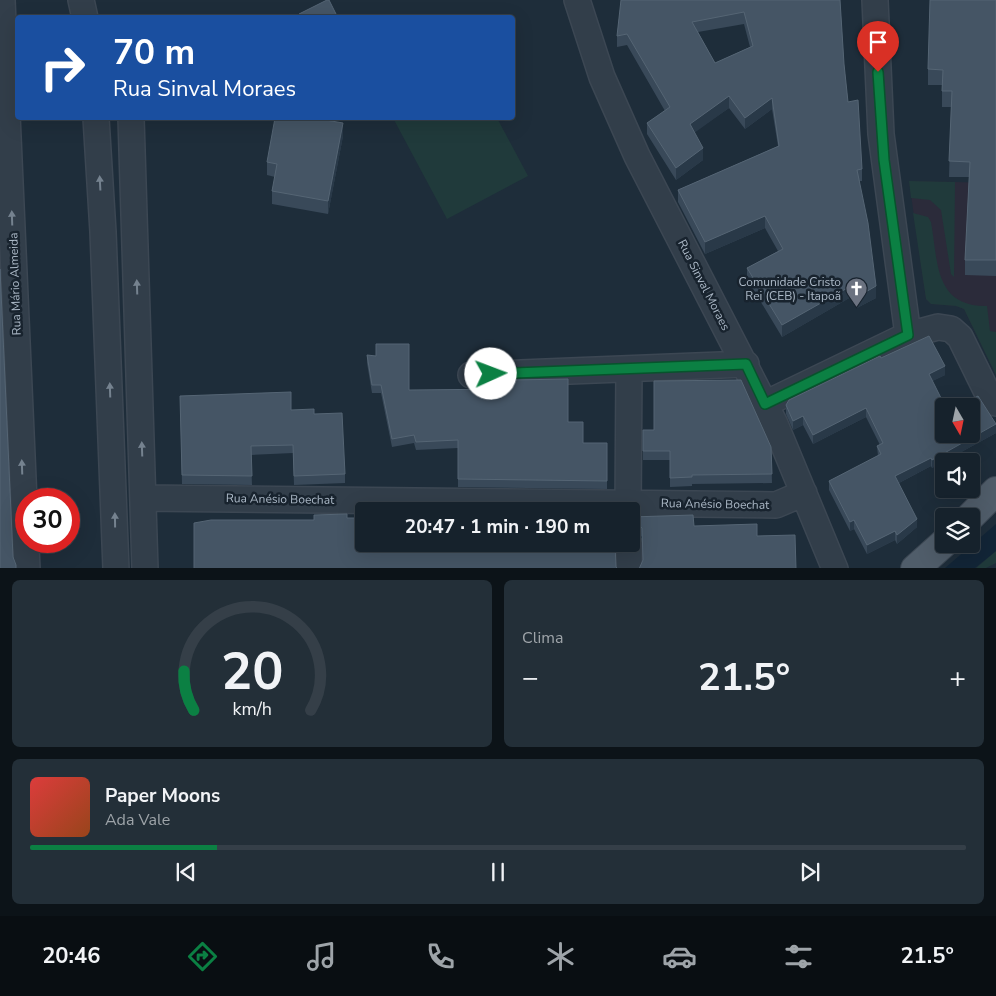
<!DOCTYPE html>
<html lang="pt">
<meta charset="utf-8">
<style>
body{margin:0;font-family:"Nunito Sans",sans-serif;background:#232f38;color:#f1f3f6;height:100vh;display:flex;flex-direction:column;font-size:19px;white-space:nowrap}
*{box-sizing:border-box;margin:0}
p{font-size:16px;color:#9ea4a9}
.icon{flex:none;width:28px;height:28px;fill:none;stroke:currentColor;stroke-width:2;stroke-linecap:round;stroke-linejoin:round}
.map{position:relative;height:568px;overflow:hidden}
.panel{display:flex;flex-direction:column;gap:12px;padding:12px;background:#0c1318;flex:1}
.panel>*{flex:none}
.guide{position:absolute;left:15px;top:15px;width:500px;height:105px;border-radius:5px;box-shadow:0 5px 20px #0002,0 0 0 1px #353f48;background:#1a4fa0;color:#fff;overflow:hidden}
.needle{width:32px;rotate:171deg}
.controls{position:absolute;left:935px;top:398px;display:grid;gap:10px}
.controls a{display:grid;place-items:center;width:45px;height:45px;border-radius:5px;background:#16222c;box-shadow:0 5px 20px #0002,0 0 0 1px #353f48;font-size:25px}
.speed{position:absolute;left:15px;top:488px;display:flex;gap:10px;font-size:25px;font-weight:700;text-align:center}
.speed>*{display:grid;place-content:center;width:65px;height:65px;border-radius:50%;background:#16222c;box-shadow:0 5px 20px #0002,0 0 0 1px #353f48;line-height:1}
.speed .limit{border:8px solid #d22;background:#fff;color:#111}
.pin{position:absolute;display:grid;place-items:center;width:42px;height:42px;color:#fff;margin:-51px -21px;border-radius:50% 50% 50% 0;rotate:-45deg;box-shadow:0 0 5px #0007}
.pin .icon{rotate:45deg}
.me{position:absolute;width:55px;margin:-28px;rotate:88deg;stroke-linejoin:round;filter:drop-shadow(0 0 4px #0008)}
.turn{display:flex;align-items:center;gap:18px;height:105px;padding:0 15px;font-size:22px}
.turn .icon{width:65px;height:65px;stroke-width:2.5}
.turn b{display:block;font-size:35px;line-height:42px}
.big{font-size:38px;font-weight:700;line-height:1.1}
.panel .widget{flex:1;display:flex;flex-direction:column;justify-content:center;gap:8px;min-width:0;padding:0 18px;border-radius:8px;background:#232f38}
.panel .dial{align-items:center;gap:0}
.dial svg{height:130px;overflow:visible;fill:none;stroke:#353f48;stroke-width:7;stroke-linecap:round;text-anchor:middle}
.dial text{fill:#f1f3f6;stroke:none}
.song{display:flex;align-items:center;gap:15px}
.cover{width:60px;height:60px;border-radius:8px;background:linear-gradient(135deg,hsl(0 70% 55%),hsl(20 70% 35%))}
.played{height:5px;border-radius:2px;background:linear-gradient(90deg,#0b8043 20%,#353f48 20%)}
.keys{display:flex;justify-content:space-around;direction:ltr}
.heat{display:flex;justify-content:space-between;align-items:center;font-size:28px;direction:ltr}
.panel .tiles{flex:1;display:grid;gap:12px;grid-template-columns:1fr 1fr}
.widget:last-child{grid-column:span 2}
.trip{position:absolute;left:355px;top:502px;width:285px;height:50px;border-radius:5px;background:#16222c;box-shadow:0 5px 20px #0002,0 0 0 1px #353f48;font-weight:700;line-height:50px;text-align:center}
.dock{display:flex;height:80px;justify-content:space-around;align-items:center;background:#090e12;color:#9ea4a9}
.dock .icon{width:35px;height:35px}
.dock .active{color:#0b8043}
.dock b{font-size:22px;color:#f1f3f6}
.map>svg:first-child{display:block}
.medical{fill:#2b2b3a}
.green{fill:#203a3b}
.water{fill:#122537}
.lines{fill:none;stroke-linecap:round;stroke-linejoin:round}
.minor-casing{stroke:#3c4753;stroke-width:28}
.major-casing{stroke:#3c4753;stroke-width:30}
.minor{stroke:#323e4a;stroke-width:25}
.major{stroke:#505d6a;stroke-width:28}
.wall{fill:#394959;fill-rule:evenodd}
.shaded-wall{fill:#293948}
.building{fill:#455565;stroke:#556574;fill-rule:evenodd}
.oneway{fill:#75828f}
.route-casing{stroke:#07532c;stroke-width:12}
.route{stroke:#0b8043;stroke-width:9}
.labels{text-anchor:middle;stroke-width:5;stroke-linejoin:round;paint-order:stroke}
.poi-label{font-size:12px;fill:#acb9c7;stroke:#18232e;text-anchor:end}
.street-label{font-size:12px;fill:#acb9c7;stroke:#18232e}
</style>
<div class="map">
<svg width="996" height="569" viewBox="0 0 996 569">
<rect width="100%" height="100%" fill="#1e2d3a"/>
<path class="medical" d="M909 181 996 183V375L964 309 956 306 931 304 926 299Z"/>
<path class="green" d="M393 118H497L528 176 447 219Z
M909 181 955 182 954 277 951 274 941 210 930 200 911 198Z
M913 213 928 217 931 222C938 261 934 307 987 306L990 331 996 332V375L964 309 956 306 931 304 926 299Z
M996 551V563L986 568 975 569Z"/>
<path class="water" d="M996 524V551L975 568H945Z"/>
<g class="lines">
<defs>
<path id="minor" d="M2 0 27 569
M81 0 85 18
M577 0 602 77 637 156 775 424 835 569
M875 0 881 134 908 335
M96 118 103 232 116 569
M131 118 145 569
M471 375 746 364
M765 404 908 335 938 327 951 329 960 337 988 394 996 403
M143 498 776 505 804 493
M628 511 629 370
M629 544V569"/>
<path id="major" d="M971 516 996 491
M915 569 944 543"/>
</defs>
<use href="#minor" class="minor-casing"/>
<use href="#major" class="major-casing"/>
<use href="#minor" class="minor"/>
<use href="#major" class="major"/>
</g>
<path class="wall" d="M621 0H840L844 64 848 102 862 169V181H859L876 298 857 308 851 297 782 337 747 279V268L778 251 765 228 705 254 678 202V190L778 146 772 109 745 129 729 108 694 132 703 160 676 180 647 134V123L665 111 627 45 617 47V36ZM744 24 750 47 715 63 698 32Z
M996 0V276L965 275V260L969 177H949L951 107H942V85H928V69Z
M343 136 328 214 272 204V191L275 177 267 175V162Z
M367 355 409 390 568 422 583 443H607V489L458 487V448L416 450 414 443 392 447 381 393H372L367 363Z
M881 358 945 375 932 381 944 434 996 433 932 468 931 466 899 483 917 527 897 544 895 540 867 554 854 529 850 531 829 490V481L878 456 877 446 880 445 866 417 813 444 803 425 793 430 786 414V405Z
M180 396 314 414 345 474V483L294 485 293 453 251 455 252 485 182 484Z
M643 430H654L771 447 772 483 692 484V486L670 487V460H643Z
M631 517 694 526 757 536 643 561 642 537 636 531H631Z"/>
<path class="shaded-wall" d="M729 96V108L690 136V124Z
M772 98V109L745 129V118Z
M343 123V136L328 214V201Z
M703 148V160L676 180V168Z
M765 216V228L705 254V242Z
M851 286V297L782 337V325Z
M876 286V298L857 308V297Z
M945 366V375L929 383V374Z
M866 408V417L813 444V435Z
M803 416V425L793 430V421Z
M996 424V433L932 468V460Z
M931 458V466L895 485V476Z
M917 519V527L897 544V535Z
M854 520V529L850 531V522Z
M895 531V540L867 554V545Z"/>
<path class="building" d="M327 0H329L338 18H301L299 14Z
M621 0H840L844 64 848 102 858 100 862 169 857 170 868 223 876 286 857 297 851 286 782 325 747 268 783 249 765 216 705 242 678 190 779 146 772 98 745 118 729 96 690 124 703 148 676 168 647 123 670 107 627 34 617 36ZM744 12 753 46 715 63 692 22Z
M930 0H996V260H965L970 162 949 161 952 91H942L943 70 928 69Z
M275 118H314L343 123 328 201 272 191 277 164 267 162Z
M0 269 13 557 16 565V569H0Z
M929 336 945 366 929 374 945 406H944V434H971V406H959L978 396 996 424 932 460 931 458 895 476 917 519 897 535 895 531 867 545 854 520 850 522 829 481 881 454 877 446 883 443 866 408 813 435 803 416 793 421 786 405 789 400 880 356 881 358Z
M376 344H409V390L511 389V380L568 379V422H583V443H607V481L458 479V440L416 442 414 435 392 439 381 385H372L367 355 376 356Z
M741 380 771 447 772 474 692 475V477L670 478V451H643V430H654V381Z
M291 392V410L314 409V414L342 413 345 474 294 476 293 445 251 446 252 476 182 475 180 396Z
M458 507 607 508 613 509V511H458Z
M347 514V518H364V544H615L616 567 618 569H194V523L211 520H314V515Z
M693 515 694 526 757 524V536L795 535 796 569H639L643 560 642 528 636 522H631V517Z"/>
<defs><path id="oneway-solid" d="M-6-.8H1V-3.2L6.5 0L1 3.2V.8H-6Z" transform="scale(1.25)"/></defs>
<g class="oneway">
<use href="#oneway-solid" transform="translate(100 183) rotate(-93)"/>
<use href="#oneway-solid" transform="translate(12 218) rotate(-92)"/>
<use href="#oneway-solid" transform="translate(137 287) rotate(-92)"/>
<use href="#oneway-solid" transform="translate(110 390) rotate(-92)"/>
<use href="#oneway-solid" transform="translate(142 449) rotate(-92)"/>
<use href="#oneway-solid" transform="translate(22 467) rotate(-92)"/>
<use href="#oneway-solid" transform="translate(115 520) rotate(-91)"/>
</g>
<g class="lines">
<defs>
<path id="route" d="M491 374 746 364 765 404 908 335 884 160 878 72"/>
</defs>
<use href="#route" class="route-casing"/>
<use href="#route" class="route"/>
</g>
<defs>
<symbol id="church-pin" viewBox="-11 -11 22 30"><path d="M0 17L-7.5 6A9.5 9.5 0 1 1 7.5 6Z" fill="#6b7280" stroke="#18232e"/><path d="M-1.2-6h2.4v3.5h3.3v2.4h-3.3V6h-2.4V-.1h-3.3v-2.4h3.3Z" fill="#fff"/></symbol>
</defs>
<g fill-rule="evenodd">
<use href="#church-pin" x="844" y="276" width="25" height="34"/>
</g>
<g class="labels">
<g class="poi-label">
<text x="841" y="286">Comunidade Cristo<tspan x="841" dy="14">Rei (CEB) - Itapoã</tspan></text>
</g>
<g class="street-label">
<text transform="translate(15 284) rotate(-92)" y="4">Rua Mário Almeida</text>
<text transform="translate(704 285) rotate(63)" y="4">Rua Sinval Moraes</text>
<text transform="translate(280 499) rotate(1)" y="4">Rua Anésio Boechat</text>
<text transform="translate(715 504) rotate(1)" y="4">Rua Anésio Boechat</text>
</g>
</g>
</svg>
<div class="controls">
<a><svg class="needle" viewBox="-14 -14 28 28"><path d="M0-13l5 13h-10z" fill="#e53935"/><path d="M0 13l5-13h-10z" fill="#9ea4a9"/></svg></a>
<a><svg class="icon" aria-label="sound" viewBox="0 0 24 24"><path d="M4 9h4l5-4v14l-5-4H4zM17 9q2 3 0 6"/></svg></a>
<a><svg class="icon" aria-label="layers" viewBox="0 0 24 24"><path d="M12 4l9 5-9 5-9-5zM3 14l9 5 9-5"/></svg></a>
</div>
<div class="speed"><div class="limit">30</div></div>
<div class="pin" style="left:878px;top:72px;background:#d93025"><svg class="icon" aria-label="arrive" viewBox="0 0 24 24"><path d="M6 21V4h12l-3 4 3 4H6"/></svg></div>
<svg class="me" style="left:491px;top:374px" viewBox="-20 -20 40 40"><circle r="19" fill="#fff"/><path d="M0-13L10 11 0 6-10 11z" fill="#0b8043"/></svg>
<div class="trip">20:47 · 1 min · 190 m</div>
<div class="guide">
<div class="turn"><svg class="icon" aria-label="right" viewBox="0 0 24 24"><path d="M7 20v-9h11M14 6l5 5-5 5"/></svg><div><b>70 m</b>Rua Sinval Moraes</div></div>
</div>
</div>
<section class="panel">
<div class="tiles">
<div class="widget dial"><svg viewBox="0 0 100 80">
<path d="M14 69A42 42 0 1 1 86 69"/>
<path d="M14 69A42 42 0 0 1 8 45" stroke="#0b8043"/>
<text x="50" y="56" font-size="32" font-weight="700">20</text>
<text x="50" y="72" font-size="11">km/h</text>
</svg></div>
<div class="widget"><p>Clima</p>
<div class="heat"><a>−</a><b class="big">21.5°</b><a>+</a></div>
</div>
<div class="widget">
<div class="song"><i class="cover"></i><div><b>Paper Moons</b><p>Ada Vale</p></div></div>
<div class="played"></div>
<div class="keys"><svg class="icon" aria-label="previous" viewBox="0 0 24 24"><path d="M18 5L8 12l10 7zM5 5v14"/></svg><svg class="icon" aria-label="pause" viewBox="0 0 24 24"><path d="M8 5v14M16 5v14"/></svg><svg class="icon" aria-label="next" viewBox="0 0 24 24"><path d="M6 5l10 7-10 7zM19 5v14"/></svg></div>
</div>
</div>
</section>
<nav class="dock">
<b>20:46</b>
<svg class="icon active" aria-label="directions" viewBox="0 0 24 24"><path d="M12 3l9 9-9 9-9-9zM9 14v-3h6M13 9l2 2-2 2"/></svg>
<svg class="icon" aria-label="music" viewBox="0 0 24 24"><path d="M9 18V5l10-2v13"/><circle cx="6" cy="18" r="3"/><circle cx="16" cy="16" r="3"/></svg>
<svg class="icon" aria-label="phone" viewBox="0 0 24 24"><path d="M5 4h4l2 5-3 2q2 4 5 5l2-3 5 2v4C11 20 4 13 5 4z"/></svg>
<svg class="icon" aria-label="climate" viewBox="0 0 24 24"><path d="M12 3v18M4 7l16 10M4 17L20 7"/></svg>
<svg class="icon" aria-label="car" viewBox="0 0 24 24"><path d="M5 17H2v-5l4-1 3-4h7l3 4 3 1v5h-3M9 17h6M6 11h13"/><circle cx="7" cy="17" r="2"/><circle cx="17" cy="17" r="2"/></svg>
<svg class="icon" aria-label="filters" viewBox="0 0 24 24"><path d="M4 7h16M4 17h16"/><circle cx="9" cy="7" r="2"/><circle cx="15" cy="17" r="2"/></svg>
<b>21.5°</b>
</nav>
